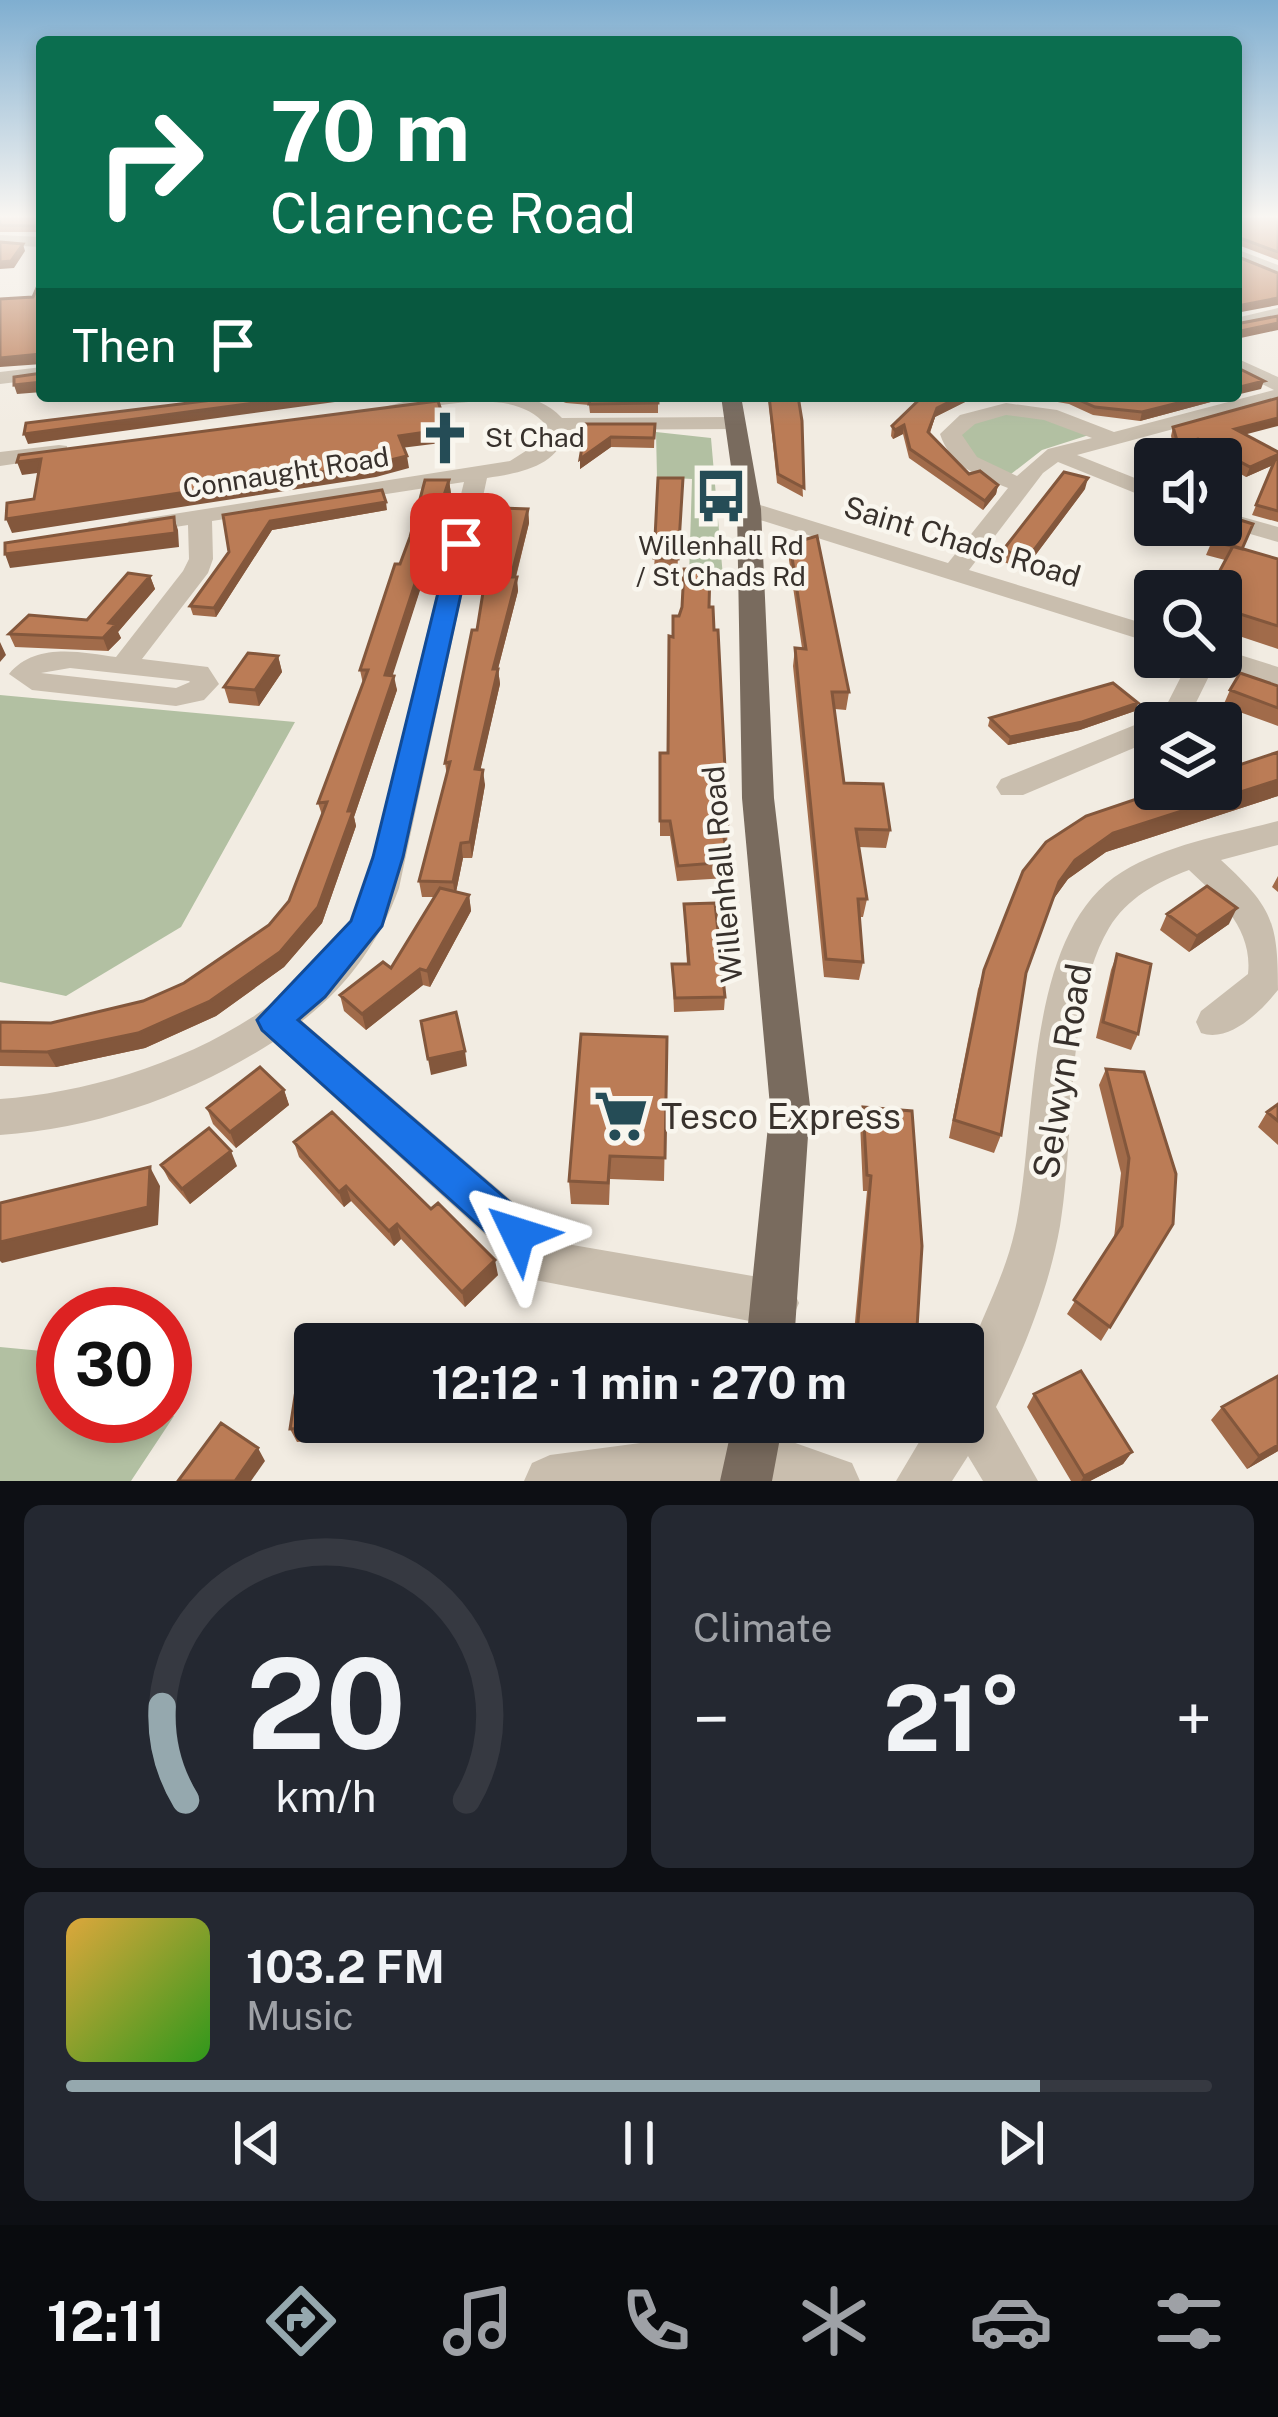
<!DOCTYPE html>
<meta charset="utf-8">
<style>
body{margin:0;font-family:"Public Sans",sans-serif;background:#242831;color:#f1f3f6;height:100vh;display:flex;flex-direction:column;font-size:45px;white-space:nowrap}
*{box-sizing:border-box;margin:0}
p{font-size:39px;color:#9ea1a6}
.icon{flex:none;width:66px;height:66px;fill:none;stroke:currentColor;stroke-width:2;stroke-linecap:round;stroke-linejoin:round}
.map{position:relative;height:1481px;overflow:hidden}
.panel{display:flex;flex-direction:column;gap:24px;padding:24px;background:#0d0f14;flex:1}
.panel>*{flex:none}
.banner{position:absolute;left:36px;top:36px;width:1206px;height:366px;border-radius:12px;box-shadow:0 6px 18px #0003;background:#0b6e4f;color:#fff;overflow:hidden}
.fabs{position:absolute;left:1134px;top:438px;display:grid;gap:24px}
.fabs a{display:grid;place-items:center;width:108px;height:108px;border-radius:12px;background:#171b24;box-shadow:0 6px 18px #0003;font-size:60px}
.speed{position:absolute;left:36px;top:1287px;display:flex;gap:24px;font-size:60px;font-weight:700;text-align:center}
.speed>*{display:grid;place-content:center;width:156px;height:156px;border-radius:50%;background:#171b24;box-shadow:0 6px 18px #0003;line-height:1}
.speed .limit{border:18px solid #d22;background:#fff;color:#111}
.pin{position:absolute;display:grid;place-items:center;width:102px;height:102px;color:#fff;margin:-51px;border-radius:24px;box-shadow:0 6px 18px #0006}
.me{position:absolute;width:132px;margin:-66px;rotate:311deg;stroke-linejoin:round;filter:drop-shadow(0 0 9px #0008)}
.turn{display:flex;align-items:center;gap:42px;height:252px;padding:0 36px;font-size:54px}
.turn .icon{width:156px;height:156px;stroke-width:2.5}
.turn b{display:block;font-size:84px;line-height:102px}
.then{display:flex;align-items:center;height:114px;padding:0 36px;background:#0003;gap:24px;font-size:45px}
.big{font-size:90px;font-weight:700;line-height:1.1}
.panel .card{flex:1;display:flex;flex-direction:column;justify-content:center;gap:18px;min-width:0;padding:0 42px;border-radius:18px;background:#242831}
.panel .dial{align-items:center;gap:0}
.dial svg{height:312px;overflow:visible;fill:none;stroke:#363941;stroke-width:7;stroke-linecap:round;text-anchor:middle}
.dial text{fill:#f1f3f6;stroke:none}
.song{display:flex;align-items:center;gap:36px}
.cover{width:144px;height:144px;border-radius:18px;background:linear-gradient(135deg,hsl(40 70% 55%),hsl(110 70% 35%))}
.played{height:12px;border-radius:6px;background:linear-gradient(90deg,#95a8ae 85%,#363941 85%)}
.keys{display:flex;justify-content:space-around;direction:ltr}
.heat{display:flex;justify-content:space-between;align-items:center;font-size:66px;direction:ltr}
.panel .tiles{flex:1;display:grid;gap:24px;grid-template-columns:1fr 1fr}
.card:last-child{grid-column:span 2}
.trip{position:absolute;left:294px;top:1323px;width:690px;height:120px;border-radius:12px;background:#171b24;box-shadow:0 6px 18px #0003;font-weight:700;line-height:120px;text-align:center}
.menu{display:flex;height:192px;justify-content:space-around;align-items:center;background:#090b0e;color:#9ea1a6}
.menu .icon{width:84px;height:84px}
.menu .on{color:#95a8ae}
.menu b{font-size:54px;color:#f1f3f6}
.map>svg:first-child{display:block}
.green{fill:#b2c0a2}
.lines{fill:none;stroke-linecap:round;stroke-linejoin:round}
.minor{fill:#c9beae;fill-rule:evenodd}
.major{fill:#796b5e;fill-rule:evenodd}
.wall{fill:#a16b4a}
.shaded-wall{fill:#83573c}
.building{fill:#bb7c56;stroke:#83573c;stroke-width:3}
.route{fill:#1a73e8;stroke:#114b97;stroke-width:3}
.labels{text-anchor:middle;stroke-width:9;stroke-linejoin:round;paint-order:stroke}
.far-poi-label{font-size:27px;fill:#38312c;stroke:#f9f6ee;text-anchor:start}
.far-street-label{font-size:27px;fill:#38312c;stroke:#f9f6ee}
.street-label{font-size:30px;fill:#38312c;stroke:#f9f6ee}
.near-street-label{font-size:36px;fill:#38312c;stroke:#f9f6ee}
.near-poi-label{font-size:36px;fill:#38312c;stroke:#f9f6ee;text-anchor:start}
</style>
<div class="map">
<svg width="1278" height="1481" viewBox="0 0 1278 1481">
<rect width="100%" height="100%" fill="#f2ece2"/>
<path class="green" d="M1029 414 1092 434 1042 450 1011 474 971 458 958 433 989 415Z
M656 432 711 438 723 577H689L692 479 657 477Z
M0 695 295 722 181 927 66 996 0 982Z
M0 1347 63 1353V1416H165V1407L174 1416 131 1481H0Z"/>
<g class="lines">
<path class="minor" d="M0 235 42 237V247L0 245Z
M1236 249 1278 265V276L1236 260Z
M1278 308V318L1236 328V318Z
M1236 358 1278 377V401L1077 455 1155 486V501L1058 462 1043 473 969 570 1155 627V644L741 514 737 509 749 502 757 504 948 563 1008 488C978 476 951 467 940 434L960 415 1006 403 1057 410 1114 432 1274 390 1236 371ZM1006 415 1044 420 1092 438 1048 449 1017 476 977 457 962 435 975 424Z
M42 367V379L0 384V372Z
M426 396C469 396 531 383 562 418L733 417 743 423 733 429 566 430C559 467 519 473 487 478L399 888C380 941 347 987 302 1021L561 1243 776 1280 792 1287 799 1303 792 1319 776 1326 535 1280 273 1042C190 1095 98 1128 0 1135V1099C125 1090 287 1030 353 916 378 872 383 815 395 766 417 671 441 577 464 482L212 521 213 559 208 573 142 659 208 667 219 684 204 700 176 706 32 690 9 674C35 642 80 652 116 657L183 571 189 559 188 525 137 533 125 526 129 521 510 461 543 440 546 425C513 386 442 406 398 412L388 406ZM70 668 189 681 190 682 176 688 41 673Z
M59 445 67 446V456L0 466V452Z
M1221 511 1278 527V542L1219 525Z
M1221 649 1278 667V685L1215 664 1186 723H1155V739L1023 795H1001L996 787 1001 779 1162 714 1191 657H1221Z
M1278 821V845L1221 860C1272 907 1278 921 1278 990 1261 1011 1230 1043 1201 1033L1196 1022 1201 1011 1248 974C1253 929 1219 898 1189 870 1157 882 1127 898 1109 928 1065 1002 1075 1140 1060 1226 1049 1288 1024 1350 996 1407L1038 1481H983L968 1456 952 1481H896L931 1422H963C963 1405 959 1383 964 1367 979 1321 1004 1280 1015 1230 1038 1128 1022 933 1122 872 1168 844 1226 835 1278 821Z
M753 1428 852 1463 860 1481H524L532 1463 550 1455Z"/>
<path class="major" d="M721 396H741L761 509 774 798 810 1106 794 1344H746L770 1106 742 798 737 509Z
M733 1422H783L772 1481H720Z"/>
</g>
<path class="wall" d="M0 218H42V226L38 232H0Z
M1236 218H1278V260L1238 245 1236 246Z
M548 396H658V413H590L589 405 566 403Z
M768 396H798L803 497 777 483Z
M923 396H977L935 417 930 433 969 474 998 485 996 494 983 510 909 458 903 434 893 439 891 436 892 426Z
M981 396H1233L1140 421 1093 415 1069 404 1029 397 980 400Z
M586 424H655L654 448 611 447 580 469Z
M1173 427 1246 435 1278 452V522L1252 515 1273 465 1246 477 1221 463V459H1214L1195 448 1175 453 1171 436Z
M658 478H683L677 574 654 573Z
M449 480 451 494 392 675 397 690 354 817 356 826 322 923 284 967 216 1016 145 1048 56 1067 0 1066V1022L51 1023 143 1001 184 983 269 925 289 901 322 815 318 803 363 684 360 670 400 564Z
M1085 489 1025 569 1000 561 1003 550Z
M528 509 529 523 516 577 518 591 498 669 500 684 480 770 485 785 472 858H463L456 892 469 895 471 911 430 987 423 985 366 1030 344 1011 340 995 391 968 434 897H422L419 881 447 776 445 763 477 630Z
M387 510 272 530 216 617 193 615 190 606 229 552 223 515Z
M1212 541 1278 559V649L1221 630V591L1225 560 1206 555Z
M790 544 849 692 846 710 835 709 844 783 890 830 886 848 859 847 867 899 863 917H859L863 962 859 980 824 977 793 666 795 648H802L789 560Z
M150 576 155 589 118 632 121 638 108 651 15 647 9 634 87 620Z
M709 607 728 828 727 843H725L729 862 728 878 677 881 670 836H660V753H668L672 637 679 616Z
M278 656 282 672 259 706 229 703 224 687Z
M1278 686V726L1223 706 1230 690Z
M1138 703 1135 711 1080 730 1008 745 988 726 990 718Z
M1278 752V796L1106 852 1068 879 1052 901 1026 974 1001 1135 994 1153 949 1138 978 989 1023 871Z
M1278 876V892L1272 887Z
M684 904 725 997 724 1010 674 1012 672 964H687Z
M1167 914 1229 924 1189 952 1160 930Z
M1117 954 1138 1034 1131 1050 1096 1038 1111 970Z
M667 1037 664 1181 610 1179 609 1205 571 1204 569 1181Z
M1106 1069 1173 1224 1101 1341 1067 1314 1114 1238 1121 1173 1099 1085Z
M284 1090 289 1105 236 1148 213 1124 207 1108Z
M1278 1104V1145L1258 1127 1267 1112Z
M863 1107 916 1344H853L867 1191H863L860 1122Z
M294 1142 498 1275 465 1307 401 1239 394 1246 351 1201 344 1207 299 1157Z
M161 1165 237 1166 190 1204 169 1180Z
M1278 1376V1451L1247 1469 1211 1420 1222 1407Z
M1034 1394 1132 1452 1123 1464 1090 1481H1071L1027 1407Z
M315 1422H533V1430L425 1440 423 1434 297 1442 290 1429Z"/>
<path class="shaded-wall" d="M23 244 25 251 14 268 0 269V262Z
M1278 298V305L1236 313 1237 306Z
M1278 323V330L1236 339V332Z
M42 354V364L0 367V358Z
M1264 381 1261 389 1236 395V388Z
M42 382V392L17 394 14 385Z
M307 396H379L28 444 24 434Z
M961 396H977L935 417 927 441 937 408Z
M1206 396H1233L1140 421 1142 412Z
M1278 418V426L1232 438 1235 429Z
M904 425 903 434 893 439 895 430Z
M447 429 449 442 401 448 399 436Z
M611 437V447L580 469V459Z
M1198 439 1195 448 1175 453 1178 444Z
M1277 455 1273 465 1246 477 1250 467Z
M407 456 409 468 376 477 12 533 6 519Z
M41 459 45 472 22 475 17 462Z
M1088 478 1085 489 1025 569 1028 558Z
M449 480 451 494 388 690 385 675Z
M998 485 996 494 983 510 985 501Z
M386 502 387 510 272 530 216 617 214 608 270 521Z
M528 509 529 523 512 591 511 577Z
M174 517 178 530 179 547 10 568 5 554Z
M150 576 155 589 118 632 121 638 108 651 103 638 109 623Z
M517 577 518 591 494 684 493 669Z
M0 642 6 655 0 662Z
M278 656 282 672 259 706 255 690Z
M498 669 500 684 477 785 475 769Z
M394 676 397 690 354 817 356 826 322 923 284 967 216 1016 145 1048 56 1067 47 1052 280 952 348 811Z
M1138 703 1135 711 1080 730 1008 745 1010 737Z
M483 770 485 785 472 858 470 842Z
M1278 780V796L1106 852 1068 879 1052 901 1059 882 1075 860 1113 833Z
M461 843 463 858 455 897 453 882Z
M469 895 471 911 430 987 427 971Z
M1237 908 1229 924 1189 952 1197 936Z
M420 969 423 985 366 1030 362 1014Z
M465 1051 467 1066 431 1075 428 1059Z
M284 1090 289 1105 236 1148 230 1132Z
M231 1151 237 1166 190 1204 182 1189Z
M150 1167 160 1186 158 1225 2 1263 0 1261V1242Z
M346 1186 351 1201 344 1207 339 1192Z
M397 1224 401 1239 394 1246 389 1231Z
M495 1260 498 1275 465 1307 462 1292Z
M1278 1445V1451L1247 1469 1259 1456Z
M258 1448 265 1461 251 1481H235Z
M1132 1452 1123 1464 1090 1481H1081L1084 1476Z"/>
<path class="building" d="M0 218H41L36 226 0 225Z
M1236 218H1278V252L1240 238 1236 241Z
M0 242 23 244 11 261 0 262Z
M1236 256 1278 273V298L1237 306 1236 321Z
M42 276V363V354L0 358V299L33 297Z
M1278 316V323L1236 332V324Z
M1236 367 1264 381 1236 388Z
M42 373V382L14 385V377Z
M245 396H307L24 434 26 423Z
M591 396H658V403L589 404Z
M769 396H798L802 421 804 488 778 474Z
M923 396H961L937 408 928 432 969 474 980 471 998 485 985 501 910 449 904 425 895 430 892 426Z
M1070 396H1206L1142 412 1095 407Z
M1278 398V418L1235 429 1278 452V511L1256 505 1277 455 1250 467 1198 439 1178 444 1173 427Z
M438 401 447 429 399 436 407 456 374 464 6 519 7 503 34 499 41 459 17 462 19 455Z
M586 424H655L654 438 611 437 580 459Z
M1064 472 1088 478 1028 558 1003 550Z
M658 478H683L678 559 654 558Z
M425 480H449L385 675 394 676 348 811H353L318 907 280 952 210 1001 138 1033 47 1052 0 1051V1022L51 1023 143 1001 184 983 269 925 289 901 327 802 318 803 368 670H360L395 564H400L410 537Z
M382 490 386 502 270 521 214 608 190 606 229 552 223 515Z
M503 508 528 509 511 577H517L493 669H498L475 769 483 770 470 842 461 843 453 882 419 881 450 762 445 763 472 630H477L489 555Z
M1224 515 1253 524 1242 549 1212 541Z
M174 517 175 533 5 554V543Z
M817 536 849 692H832L844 783 883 784 890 830 856 829 867 899H858L863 962 826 959 795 648 806 649 790 544Z
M1233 546 1278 559V626L1221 608V591H1209Z
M684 569H710L709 607H713L714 630H718L728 828H722L729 862 678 866 670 821H660V753H668L669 636 673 637V616H679L682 607Z
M128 573 150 576 109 623 116 624 103 638 9 634 29 615 87 620Z
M248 653 278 656 255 690 224 687Z
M1240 673 1278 686V708L1230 690Z
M1113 683 1138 703 1082 722 1010 737 990 718Z
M1278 752V780L1113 833 1075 860 1059 882 1026 973 1001 1135 954 1120 984 970 1023 871 1046 842 1086 816 1166 789H1221V771Z
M1207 886 1237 908 1197 936 1167 914Z
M440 888 469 895 427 971 420 969 362 1014 340 995 383 962 391 968Z
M715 903 725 997 675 998 672 964H689L684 904Z
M1117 954 1151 964 1138 1034 1103 1022Z
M456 1012 465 1051 428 1059 421 1021Z
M581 1034 667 1037 665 1158 610 1156 608 1183 569 1181Z
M260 1067 284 1090 230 1132 207 1108Z
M1106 1069 1144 1072 1176 1174 1173 1224 1110 1327 1074 1300 1122 1226 1129 1158Z
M1278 1104V1121L1267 1112Z
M863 1107 912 1111 922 1246 916 1344H856L871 1176 867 1175Z
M332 1112 431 1209 438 1203 495 1260 462 1292 397 1224 389 1231 346 1186 339 1192 294 1142Z
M209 1128 231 1151 182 1189 161 1165Z
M150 1167 148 1207 0 1242V1203Z
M1081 1371 1132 1452 1084 1476 1034 1394Z
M315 1376V1422H406L290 1429 298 1377Z
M1278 1376V1445L1259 1456 1222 1407Z
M421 1422H473L421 1427Z
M221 1423 258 1448 235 1481H178Z"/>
<linearGradient id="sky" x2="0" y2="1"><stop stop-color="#7faed0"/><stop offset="0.51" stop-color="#f9f6f2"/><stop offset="1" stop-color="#f9f6f2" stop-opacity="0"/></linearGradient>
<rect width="1278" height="425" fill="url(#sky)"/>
<path class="route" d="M461 537 472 544 403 857 382 926 325 997 298 1020 532 1221 538 1234 532 1248 518 1254 504 1248 262 1030 257 1020 351 921 373 857 450 544Z"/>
<defs>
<symbol id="church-bare" viewBox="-9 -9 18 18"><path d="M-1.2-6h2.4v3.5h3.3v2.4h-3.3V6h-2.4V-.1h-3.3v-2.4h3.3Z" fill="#254c56" stroke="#f9f6ee" stroke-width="2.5" paint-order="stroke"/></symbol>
<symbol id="bus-bare" viewBox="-9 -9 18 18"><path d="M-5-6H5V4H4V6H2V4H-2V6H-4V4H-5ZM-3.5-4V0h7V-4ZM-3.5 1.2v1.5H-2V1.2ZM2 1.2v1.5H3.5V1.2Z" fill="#254c56" stroke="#f9f6ee" stroke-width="2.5" paint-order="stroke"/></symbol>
<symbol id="supermarket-bare" viewBox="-9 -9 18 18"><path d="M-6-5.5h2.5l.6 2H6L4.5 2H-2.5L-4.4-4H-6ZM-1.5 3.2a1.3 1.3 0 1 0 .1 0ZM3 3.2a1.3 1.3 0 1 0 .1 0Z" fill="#254c56" stroke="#f9f6ee" stroke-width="2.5" paint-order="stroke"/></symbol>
</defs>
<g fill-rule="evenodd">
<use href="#church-bare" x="407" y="400" width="76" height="76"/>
<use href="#bus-bare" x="683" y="458" width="76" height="76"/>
<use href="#supermarket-bare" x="583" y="1078" width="76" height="76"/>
</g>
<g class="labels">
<g class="far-poi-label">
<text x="485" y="447">St Chad</text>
<text x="721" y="555" text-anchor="middle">Willenhall Rd<tspan x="721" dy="31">/ St Chads Rd</tspan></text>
</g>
<g class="far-street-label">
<text transform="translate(286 473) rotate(-9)" y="9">Connaught Road</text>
</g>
<g class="street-label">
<text transform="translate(962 542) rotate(17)" y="10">Saint Chads Road</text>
<text transform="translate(723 874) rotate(-95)" y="10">Willenhall Road</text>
</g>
<g class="near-street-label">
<text transform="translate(1062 1071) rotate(-81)" y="13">Selwyn Road</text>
</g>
<g class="near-poi-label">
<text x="661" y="1129">Tesco Express</text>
</g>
</g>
</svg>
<div class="fabs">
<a><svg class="icon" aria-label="sound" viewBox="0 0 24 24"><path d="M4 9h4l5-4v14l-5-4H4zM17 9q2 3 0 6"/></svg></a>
<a><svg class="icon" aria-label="search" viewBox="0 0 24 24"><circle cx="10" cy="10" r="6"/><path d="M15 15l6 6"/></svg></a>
<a><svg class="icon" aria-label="layers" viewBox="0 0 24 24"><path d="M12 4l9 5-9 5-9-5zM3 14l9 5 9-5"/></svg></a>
</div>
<div class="speed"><div class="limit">30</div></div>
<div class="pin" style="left:461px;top:544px;background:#d93025"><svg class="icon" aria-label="arrive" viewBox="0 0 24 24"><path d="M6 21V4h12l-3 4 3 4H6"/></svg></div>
<svg class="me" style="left:518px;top:1234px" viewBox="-20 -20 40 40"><path d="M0-17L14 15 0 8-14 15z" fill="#1a73e8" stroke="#fff" stroke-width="4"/></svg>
<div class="trip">12:12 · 1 min · 270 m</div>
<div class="banner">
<div class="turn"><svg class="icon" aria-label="right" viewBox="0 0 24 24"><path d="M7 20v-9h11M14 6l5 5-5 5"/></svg><div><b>70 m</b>Clarence Road</div></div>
<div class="then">Then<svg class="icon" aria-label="arrive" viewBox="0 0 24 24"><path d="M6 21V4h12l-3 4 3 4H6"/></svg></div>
</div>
</div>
<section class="panel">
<div class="tiles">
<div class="card dial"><svg viewBox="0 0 100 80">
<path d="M14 69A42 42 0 1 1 86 69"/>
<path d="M14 69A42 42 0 0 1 8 45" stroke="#95a8ae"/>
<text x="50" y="56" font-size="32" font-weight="700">20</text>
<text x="50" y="72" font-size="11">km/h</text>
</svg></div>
<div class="card"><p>Climate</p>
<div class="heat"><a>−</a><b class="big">21°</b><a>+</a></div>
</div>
<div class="card">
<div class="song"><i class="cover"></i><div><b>103.2 FM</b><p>Music</p></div></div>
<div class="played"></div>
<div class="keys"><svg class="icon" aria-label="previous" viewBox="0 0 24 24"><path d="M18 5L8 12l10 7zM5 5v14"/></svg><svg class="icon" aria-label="pause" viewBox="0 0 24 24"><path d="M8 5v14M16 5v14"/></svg><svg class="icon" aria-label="next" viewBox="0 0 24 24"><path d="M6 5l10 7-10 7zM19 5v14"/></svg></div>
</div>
</div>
</section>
<nav class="menu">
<b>12:11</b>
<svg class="icon on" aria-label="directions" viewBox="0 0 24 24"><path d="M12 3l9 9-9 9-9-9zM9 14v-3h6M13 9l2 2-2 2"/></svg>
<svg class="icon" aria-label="music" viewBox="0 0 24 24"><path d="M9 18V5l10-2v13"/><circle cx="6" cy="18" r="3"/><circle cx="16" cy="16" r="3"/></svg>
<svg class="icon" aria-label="phone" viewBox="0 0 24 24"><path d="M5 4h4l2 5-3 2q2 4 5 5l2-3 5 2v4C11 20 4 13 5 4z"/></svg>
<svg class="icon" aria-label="climate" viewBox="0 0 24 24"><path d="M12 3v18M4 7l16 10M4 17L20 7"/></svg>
<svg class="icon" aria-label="car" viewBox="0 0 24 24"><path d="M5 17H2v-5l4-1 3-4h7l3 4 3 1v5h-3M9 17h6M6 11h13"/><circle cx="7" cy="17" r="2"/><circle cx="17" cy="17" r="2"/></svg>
<svg class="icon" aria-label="filters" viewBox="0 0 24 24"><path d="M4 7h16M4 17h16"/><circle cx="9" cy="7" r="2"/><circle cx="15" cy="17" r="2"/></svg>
</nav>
